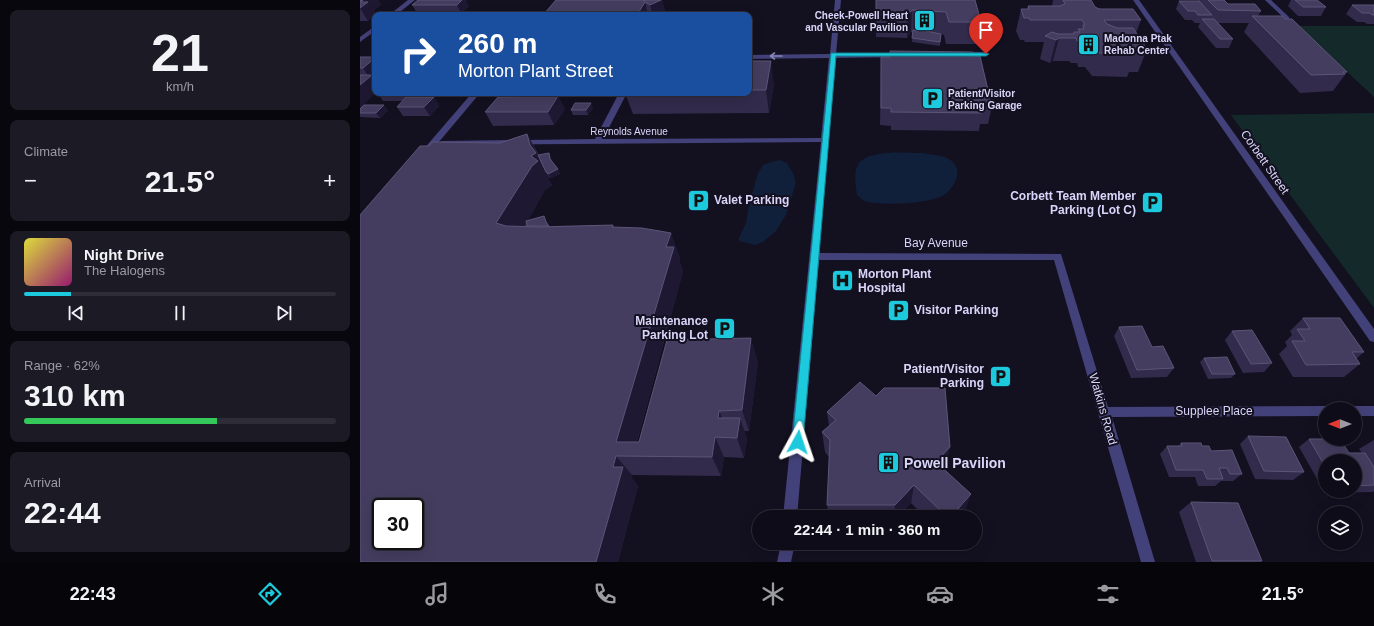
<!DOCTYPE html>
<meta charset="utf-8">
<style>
body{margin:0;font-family:Arial,sans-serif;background:#1c1a25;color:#f1f3f6;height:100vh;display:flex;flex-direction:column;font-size:15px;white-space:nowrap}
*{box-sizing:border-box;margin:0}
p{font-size:13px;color:#9b9ba2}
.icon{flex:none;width:22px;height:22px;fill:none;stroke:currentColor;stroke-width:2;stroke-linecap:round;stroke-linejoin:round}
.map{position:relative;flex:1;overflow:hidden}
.details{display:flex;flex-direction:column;gap:10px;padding:10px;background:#08070d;width:360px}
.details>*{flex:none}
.banner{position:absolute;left:12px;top:12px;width:380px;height:84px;border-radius:8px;box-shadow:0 4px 16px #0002,0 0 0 1px #2e2c37;background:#1a4fa0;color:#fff;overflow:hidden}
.needle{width:26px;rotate:270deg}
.controls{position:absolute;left:958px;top:402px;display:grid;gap:8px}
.controls a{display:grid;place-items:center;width:44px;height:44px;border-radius:50%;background:#0e0c18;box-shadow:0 4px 16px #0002,0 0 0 1px #2e2c37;font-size:20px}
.speed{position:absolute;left:12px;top:498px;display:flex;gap:8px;font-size:20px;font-weight:700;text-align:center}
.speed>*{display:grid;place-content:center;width:52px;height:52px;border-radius:50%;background:#0e0c18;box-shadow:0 4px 16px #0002,0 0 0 1px #2e2c37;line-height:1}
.speed .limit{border:2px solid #111;border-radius:6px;background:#fff;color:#111}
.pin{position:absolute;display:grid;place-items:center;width:34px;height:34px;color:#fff;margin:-41px -17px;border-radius:50% 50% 50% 0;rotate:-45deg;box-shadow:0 0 4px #0007}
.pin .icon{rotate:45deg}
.me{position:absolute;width:44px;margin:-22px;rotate:5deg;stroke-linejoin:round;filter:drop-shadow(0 0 3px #0008)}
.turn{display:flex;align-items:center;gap:14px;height:84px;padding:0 20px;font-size:18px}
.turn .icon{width:52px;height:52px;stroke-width:2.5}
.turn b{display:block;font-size:28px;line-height:34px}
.big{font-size:30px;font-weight:800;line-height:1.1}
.details .widget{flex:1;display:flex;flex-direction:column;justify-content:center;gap:6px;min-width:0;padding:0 14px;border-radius:8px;background:#1c1a25}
.details .dial{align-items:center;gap:0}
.dial b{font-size:52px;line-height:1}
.song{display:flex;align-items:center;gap:12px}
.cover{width:48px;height:48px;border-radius:6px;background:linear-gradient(135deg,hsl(60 70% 55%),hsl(320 70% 35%))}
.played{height:4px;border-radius:2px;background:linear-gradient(90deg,#1dc9dd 15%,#2e2c37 15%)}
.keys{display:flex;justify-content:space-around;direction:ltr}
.heat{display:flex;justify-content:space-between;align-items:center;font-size:22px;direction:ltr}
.charge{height:6px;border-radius:3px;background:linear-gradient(90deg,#34c759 62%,#2e2c37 0)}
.trip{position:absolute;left:392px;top:510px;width:230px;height:40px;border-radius:20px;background:#0e0c18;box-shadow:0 4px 16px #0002,0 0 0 1px #2e2c37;font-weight:800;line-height:40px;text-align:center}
.menu{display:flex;height:64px;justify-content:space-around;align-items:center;background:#06050a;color:#9b9ba2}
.menu .icon{width:28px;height:28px}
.menu .current{color:#1dc9dd}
.menu b{font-size:18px;color:#f1f3f6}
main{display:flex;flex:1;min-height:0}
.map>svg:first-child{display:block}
.green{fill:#142929}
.water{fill:#101f3a}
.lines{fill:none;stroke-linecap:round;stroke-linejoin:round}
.minor{fill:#434179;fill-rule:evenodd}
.tertiary{fill:#434179;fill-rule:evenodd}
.wall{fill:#322b4c;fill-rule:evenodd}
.shaded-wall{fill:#1e1833}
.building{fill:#443d5f;stroke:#5b5577;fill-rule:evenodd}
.oneway{stroke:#8684b3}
.route{fill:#1dc9dd;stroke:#138390}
.labels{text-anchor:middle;stroke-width:4;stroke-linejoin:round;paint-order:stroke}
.far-poi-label{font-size:10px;font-weight:bold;fill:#d9d5f9;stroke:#131020;text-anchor:start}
.far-street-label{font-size:10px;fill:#d9d5f9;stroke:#131020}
.street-label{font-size:12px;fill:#d9d5f9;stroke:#131020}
.poi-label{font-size:12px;font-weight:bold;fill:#d9d5f9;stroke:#131020;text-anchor:end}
.near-poi-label{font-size:14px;font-weight:bold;fill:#d9d5f9;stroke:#131020;text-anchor:start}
</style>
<main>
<section class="details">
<div class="widget dial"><b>21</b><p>km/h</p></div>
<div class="widget"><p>Climate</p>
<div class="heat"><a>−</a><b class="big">21.5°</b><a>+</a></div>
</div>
<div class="widget">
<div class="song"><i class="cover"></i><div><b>Night Drive</b><p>The Halogens</p></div></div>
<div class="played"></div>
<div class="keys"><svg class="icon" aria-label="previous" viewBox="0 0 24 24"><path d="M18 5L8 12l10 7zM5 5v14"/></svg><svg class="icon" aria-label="pause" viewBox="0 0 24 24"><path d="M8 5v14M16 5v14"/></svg><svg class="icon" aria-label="next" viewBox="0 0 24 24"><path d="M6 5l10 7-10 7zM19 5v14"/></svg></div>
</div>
<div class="widget"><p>Range · 62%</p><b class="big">310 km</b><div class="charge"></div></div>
<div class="widget"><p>Arrival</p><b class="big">22:44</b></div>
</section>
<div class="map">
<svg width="1014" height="562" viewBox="0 0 1014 562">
<rect width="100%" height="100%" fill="#131020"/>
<path class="green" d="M938 26H1014V97Z
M1014 113V308L871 115Z"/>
<path class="water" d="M563 153C572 155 584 155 592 161 604 172 594 188 584 195 570 204 520 206 505 201 502 200 500 197 497 195 496 187 493 173 498 165 507 149 546 153 563 153Z
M420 160 427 163 433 173 436 183 426 215 416 231 403 242 395 245 379 241V238L386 223 389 204 398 173 403 165 411 162Z"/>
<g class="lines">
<path class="minor" d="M48 0H55L36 15H29Z
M475 0H481L476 54 544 53 547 55 544 57 476 58 459 253 701 254 748 407 965 406 969 407 970 409H965V416L752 417 795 562H781L694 260H459L437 517H423L461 142 82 145 78 143 82 141 235 139 259 93H267L243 139 461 138 469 58 389 59V55L470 54Z
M773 0H779L1014 329V342L1010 341Z
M905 0H911L929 17V19H925Z
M15 26V31L0 42V37Z
M602 52H626L629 54 626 56 600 55V53Z
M995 406H1014V416H995V409H990Z
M421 543H435L431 562H417Z"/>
<path class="tertiary" d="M112 93H120L68 155H62V151Z"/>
</g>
<path class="wall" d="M0 0H18L21 5 14 10 16 14 8 21H0Z
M58 0 109 6 101 13H57L52 5Z
M196 0H302L306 15H183Z
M516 0H615L621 22 617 44H586L584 35 581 34 580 46 552 42 553 32H551L547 38 516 37Z
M693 0H731L735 7 781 20 776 33 787 49 778 72H769L767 77 732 76 725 67H718L717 63H711L709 61H693L690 63 680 59 684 42H665L664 40H660L656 31 661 9H667L668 6H692Z
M838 0H864L868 4 901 11 898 16 987 72 973 91 940 93 884 32 889 23H858L873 39 869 48H856L838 27 840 23H835L832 20H825L816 9 819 1H838Z
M931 0H957L966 7 961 16H938L928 6Z
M992 5H1014V24H1007L1004 22H997L986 14Z
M530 51 614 56 632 107 628 124H620L619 131 531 130V126L520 125 521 57H530Z
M0 57 15 72 11 75 15 80V93L0 108Z
M389 61 414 84 409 113 273 114 265 93H389Z
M18 93H63L60 97H74L79 106 70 116H43L37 107 43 101H23Z
M198 96 205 109 194 125 133 126 125 112Z
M233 108 228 115H213L211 110Z
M0 109 28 110 20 118 0 117Z
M167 134 179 155 189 153 191 158 192 161 198 169 200 174 191 178 189 177 188 178 192 185 185 190 168 220 187 221 188 225 189 226 253 225 254 227 320 257 319 260 323 271 277 442H279L398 361 389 431H384L387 438 384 458 364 457 361 476 272 475 271 477 278 486 258 562 140 143Z
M943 318 1004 352 996 359 1000 364 984 377H933L919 354 927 346 925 342 932 335 930 331Z
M759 327 792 347 814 368 807 377 771 378 754 336Z
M872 331 912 363 904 372 883 373 865 340Z
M844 358 875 374 871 378 848 379 840 362Z
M516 396 590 447 585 466 583 469 605 512 600 517H565L551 503 538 517H469L467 505 469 457 465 452 462 432 469 426 467 412Z
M888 436 944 472 933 480 895 479 880 444Z
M949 439 989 453H1002L999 449 1014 440V491L1013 492 965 493 939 447ZM965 461H995V491H965Z
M821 443 842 446 851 451 882 474 873 481H861L855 486H838L835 477H809L800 454 807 446H818Z
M831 502 902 561 900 562H836L819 512Z"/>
<path class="shaded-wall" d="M3 0H18L21 5 14 10 16 14 8 21 0 8 1 2Z
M102 0H106L109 6 101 13 97 5Z
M284 0H287L285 2 288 15H277Z
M301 0H302L306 15H293L290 5Z
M552 10 551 32 547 38 548 15Z
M699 38 693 61 690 63 696 40Z
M15 58V72L9 77 3 68Z
M411 61 414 84 409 113 406 90Z
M12 75 15 80V93H16L0 108V85Z
M51 93H63L56 100Z
M198 96 205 109 194 125 188 112Z
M74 97 79 106 70 116 64 107Z
M231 103 233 108 228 115 226 110Z
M24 105 28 110 20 118 16 113Z
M167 134 180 159 181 163 189 177 188 178 192 185 185 190 153 247 136 223 171 156 170 145Z
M189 153 191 158 192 164 190 159Z
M198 169 200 174 191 178 188 174Z
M184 216 187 221 189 227 186 222Z
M311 233 320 257 319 260 323 271 273 456 256 442 306 247Z
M391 338 398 361 389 431 382 410Z
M359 411 368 431 367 438 358 418Z
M380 418 387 438 384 458 377 438Z
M355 437 364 457 361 476 352 457Z
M590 447 585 466 572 481 576 462Z
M256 456 272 475 271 477 278 486 258 562H236L253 467Z
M554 485 551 503 538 517H534L535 505Z
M611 494 605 512 600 517H591Z"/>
<path class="building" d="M0 0H3L1 2H8L0 8Z
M58 0H102L97 5H52Z
M196 0H284L283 1 286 0H301L290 5 285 2 277 15H183Z
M516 0H615L621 22H589L586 12 552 10 548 15H516Z
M703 0H731L735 7 739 9H773L781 20H744L747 24 757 28H773L787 49H772L775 54 739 53 732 44H725L724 41H717L716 38H699L696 40 685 36 692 32 698 34H714V32H720L718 29H724L723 25H725L722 20H670L669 18H664L661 9H669L668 6H700L705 4Z
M848 0H864L868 4H895L901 11 858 10Z
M935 0H957L966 7H943Z
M819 1H839L852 15H838L835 11H828Z
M992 5H1014V15H1012L1010 13H1002Z
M892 16H923L925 19H932L987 72H983L985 74 951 75Z
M842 19H854L873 39H860Z
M558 28 566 29V31L581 34 580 42 552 38 553 30 558 31Z
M530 51 613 52 614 56H620L632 107H621L622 113 531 112V108H521V57H530Z
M0 57H15V58L3 68H0Z
M389 61H411L406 90H389Z
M0 75H12L0 85Z
M198 96 188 112H125L138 97Z
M46 97H74L64 107H37Z
M215 103H231L226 110H211Z
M4 105H24L16 113H0V109Z
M167 134 170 145 176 153 171 156 178 161 172 166 136 223 146 226 180 227 253 225 252 227 282 228 311 233 306 247H314L256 442H279L307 340 391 338 382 410 359 411 358 418H380L377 438 355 437 352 457 256 456 253 467H263L236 562H0V215L60 146H69L72 142 140 143ZM21 507H55V541H21Z
M189 153 190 159 198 169 188 174 186 172 178 155Z
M184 216 186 222 189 226H167L166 221Z
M943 318H980L1004 352H992L1000 364 946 365 932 341H945L937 329H950Z
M782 326 792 347 803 346 814 368 777 370 759 327Z
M892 330 912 363 891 364 872 331Z
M867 357 875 374H852L844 358Z
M500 382 516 396 524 388H585L590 447 576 462 611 494 591 517H587L554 485 535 505H467L470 440 462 432 476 420 467 412Z
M888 436 926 437 944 472 904 471Z
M949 439H980L989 453H1005L1014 467V485L995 486V461H965V466Z
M821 443H841L842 446H849L851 451 872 450 882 474H870L867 468H859L863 479H847L843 470H816L807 446H822Z
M831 502 878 503 902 561H852Z"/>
<defs><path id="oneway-shaft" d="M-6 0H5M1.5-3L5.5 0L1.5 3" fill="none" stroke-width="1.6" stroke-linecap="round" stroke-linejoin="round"/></defs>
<use class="oneway" href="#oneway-shaft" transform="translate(416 56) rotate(180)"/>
<path class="route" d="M471 53H626L629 54 626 56H476L443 442 442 445 438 447 433 445 432 442Z"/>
<defs>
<symbol id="building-square" viewBox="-11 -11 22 22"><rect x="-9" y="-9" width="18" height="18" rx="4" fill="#1dc9dd" stroke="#131020"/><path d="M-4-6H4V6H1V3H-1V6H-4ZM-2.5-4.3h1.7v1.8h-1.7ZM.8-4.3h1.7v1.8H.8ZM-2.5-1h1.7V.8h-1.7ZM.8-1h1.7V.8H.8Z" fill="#111"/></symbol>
<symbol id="parking-square" viewBox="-11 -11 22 22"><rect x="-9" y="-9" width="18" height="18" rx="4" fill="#1dc9dd" stroke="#131020"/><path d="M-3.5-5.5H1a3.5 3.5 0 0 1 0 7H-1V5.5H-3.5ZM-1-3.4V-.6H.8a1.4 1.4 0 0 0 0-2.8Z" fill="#111"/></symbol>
<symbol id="hospital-square" viewBox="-11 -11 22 22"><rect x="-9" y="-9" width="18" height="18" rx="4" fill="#1dc9dd" stroke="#131020"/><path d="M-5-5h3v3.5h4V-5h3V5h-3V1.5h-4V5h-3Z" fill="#111"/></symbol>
</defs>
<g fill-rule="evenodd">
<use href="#building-square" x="552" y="8" width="25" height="25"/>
<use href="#building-square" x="716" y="32" width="25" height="25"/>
<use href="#parking-square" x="560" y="86" width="25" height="25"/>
<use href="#parking-square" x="326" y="188" width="25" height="25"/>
<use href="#parking-square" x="780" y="190" width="25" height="25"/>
<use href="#hospital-square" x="470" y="268" width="25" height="25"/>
<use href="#parking-square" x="526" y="298" width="25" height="25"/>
<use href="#parking-square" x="352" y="316" width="25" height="25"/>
<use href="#parking-square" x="628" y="364" width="25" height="25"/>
<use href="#building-square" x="516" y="450" width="25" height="25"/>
</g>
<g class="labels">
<g class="far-poi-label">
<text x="548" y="19" text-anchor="end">Cheek-Powell Heart<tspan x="548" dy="12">and Vascular Pavilion</tspan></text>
<text x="744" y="42">Madonna Ptak<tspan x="744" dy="12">Rehab Center</tspan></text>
<text x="588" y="97">Patient/Visitor<tspan x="588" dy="12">Parking Garage</tspan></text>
</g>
<g class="far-street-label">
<text x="269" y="135">Reynolds Avenue</text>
</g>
<g class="street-label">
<text transform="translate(905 162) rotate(55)" y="4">Corbett Street</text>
<text x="576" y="247">Bay Avenue</text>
<text transform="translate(743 409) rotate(74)" y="4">Watkins Road</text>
<text x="854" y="415">Supplee Place</text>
</g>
<g class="poi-label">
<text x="776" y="200">Corbett Team Member<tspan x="776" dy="14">Parking (Lot C)</tspan></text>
<text x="354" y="204" text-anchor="start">Valet Parking</text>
<text x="498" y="278" text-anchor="start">Morton Plant<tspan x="498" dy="14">Hospital</tspan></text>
<text x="554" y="314" text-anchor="start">Visitor Parking</text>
<text x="348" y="325">Maintenance<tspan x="348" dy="14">Parking Lot</tspan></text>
<text x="624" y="373">Patient/Visitor<tspan x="624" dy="14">Parking</tspan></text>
</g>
<g class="near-poi-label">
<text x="544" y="468">Powell Pavilion</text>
</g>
</g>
</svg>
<div class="controls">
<a><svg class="needle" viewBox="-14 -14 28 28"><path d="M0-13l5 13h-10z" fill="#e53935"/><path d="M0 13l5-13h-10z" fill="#9b9ba2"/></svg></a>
<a><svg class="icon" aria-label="search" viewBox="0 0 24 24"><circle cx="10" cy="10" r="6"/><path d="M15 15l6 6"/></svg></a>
<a><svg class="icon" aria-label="layers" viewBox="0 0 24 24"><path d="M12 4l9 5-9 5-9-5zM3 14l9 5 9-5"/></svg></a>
</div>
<div class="speed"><div class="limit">30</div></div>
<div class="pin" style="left:626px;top:54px;background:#d93025"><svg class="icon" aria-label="arrive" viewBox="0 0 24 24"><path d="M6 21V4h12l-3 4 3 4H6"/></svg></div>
<svg class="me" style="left:438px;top:442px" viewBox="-20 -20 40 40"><path d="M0-17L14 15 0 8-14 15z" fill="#1dc9dd" stroke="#fff" stroke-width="4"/></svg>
<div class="trip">22:44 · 1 min · 360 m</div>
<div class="banner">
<div class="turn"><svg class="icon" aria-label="right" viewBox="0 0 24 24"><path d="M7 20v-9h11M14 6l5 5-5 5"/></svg><div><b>260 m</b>Morton Plant Street</div></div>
</div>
</div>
</main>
<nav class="menu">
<b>22:43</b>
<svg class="icon current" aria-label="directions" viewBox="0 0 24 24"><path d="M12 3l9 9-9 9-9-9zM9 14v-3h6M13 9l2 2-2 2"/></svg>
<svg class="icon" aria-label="music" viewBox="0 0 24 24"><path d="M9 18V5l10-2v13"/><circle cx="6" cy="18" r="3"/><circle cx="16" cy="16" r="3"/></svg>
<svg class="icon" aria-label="phone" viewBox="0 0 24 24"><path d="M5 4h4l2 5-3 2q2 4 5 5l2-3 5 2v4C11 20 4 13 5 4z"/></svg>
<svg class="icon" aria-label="climate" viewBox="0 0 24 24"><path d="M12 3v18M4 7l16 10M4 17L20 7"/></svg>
<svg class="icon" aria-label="car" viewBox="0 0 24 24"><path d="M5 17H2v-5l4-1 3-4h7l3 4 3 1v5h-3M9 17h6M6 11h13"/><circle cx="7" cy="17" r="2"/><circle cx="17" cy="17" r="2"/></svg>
<svg class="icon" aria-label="filters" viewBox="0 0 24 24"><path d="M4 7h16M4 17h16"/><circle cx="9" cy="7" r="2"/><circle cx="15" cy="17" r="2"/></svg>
<b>21.5°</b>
</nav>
